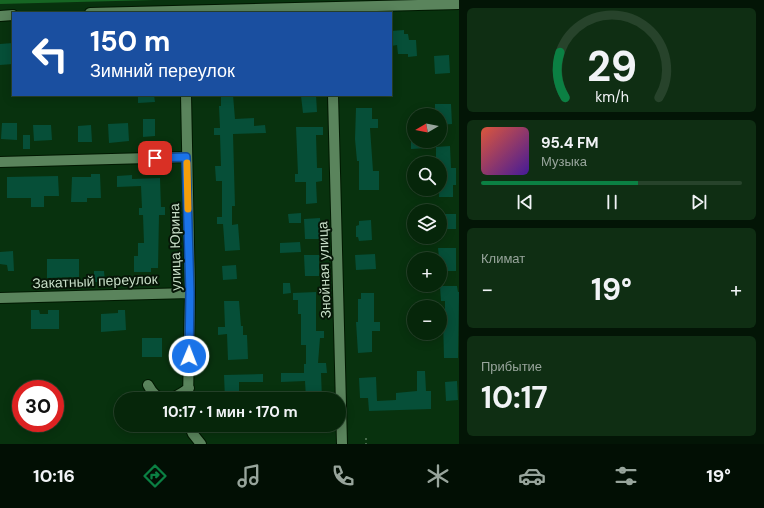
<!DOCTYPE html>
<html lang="ru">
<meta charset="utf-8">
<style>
body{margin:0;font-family:"DM Sans",sans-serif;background:#0f2e13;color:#f1f3f6;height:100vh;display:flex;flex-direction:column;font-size:15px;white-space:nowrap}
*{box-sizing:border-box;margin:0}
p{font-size:13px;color:#98a59c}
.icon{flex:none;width:22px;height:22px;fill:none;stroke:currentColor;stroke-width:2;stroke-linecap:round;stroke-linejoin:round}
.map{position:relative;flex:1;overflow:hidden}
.drawer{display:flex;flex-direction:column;gap:8px;padding:8px;background:#031506;width:305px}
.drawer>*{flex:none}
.hud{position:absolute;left:12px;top:12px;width:380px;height:84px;border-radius:0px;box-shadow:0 2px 10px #0003,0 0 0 1px #27432b;background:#1a4fa0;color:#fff;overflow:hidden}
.needle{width:26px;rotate:260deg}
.tools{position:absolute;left:407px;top:108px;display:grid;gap:8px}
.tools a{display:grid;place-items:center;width:40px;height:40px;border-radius:50%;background:#06260a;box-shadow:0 2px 10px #0003,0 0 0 1px #27432b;font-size:20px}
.speed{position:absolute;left:12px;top:380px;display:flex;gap:8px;font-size:20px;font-weight:700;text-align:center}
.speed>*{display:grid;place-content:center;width:52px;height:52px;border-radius:50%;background:#06260a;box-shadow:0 2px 10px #0003,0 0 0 1px #27432b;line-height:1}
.speed .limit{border:6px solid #d22;background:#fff;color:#111}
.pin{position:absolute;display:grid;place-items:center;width:34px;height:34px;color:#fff;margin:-17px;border-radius:8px;box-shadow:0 2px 6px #0006}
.me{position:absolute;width:44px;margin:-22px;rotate:1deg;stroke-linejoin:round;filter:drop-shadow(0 0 3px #0008)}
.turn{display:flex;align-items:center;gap:14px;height:84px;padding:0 12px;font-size:18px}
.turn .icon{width:52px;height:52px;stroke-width:2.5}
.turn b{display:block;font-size:28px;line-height:34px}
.big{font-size:30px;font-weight:700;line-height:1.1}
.drawer .widget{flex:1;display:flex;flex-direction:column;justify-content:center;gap:6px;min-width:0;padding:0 14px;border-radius:6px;background:#0f2e13}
.drawer .dial{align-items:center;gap:0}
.dial svg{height:104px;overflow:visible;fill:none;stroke:#27432b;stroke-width:7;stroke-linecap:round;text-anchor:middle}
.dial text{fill:#f1f3f6;stroke:none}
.song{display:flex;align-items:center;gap:12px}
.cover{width:48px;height:48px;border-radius:6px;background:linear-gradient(135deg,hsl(10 70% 55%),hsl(260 70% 35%))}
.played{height:4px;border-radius:2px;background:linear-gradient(90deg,#0b8043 60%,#27432b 60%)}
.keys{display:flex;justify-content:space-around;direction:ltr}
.heat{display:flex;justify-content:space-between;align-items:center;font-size:22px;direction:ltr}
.trip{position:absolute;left:114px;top:392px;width:232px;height:40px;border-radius:20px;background:#06260a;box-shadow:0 2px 10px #0003,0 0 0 1px #27432b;font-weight:700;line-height:40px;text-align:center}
.menu{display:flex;height:64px;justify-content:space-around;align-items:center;background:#020f04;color:#98a59c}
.menu .icon{width:28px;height:28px}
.menu .on{color:#0b8043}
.menu b{font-size:18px;color:#f1f3f6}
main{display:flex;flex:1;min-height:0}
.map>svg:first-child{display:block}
.forest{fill:#166523}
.building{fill:#064f38}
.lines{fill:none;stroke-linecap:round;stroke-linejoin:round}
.minor-casing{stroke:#001801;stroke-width:12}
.path{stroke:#5c7d60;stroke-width:1.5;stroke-dasharray:2 3;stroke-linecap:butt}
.minor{stroke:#5a845c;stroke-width:10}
.route-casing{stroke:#114b97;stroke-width:10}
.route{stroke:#1a73e8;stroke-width:7}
.slow{stroke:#f59e0b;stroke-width:7}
.labels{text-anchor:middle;stroke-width:4;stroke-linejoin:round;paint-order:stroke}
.street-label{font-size:14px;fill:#c7ddc7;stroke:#061607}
</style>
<main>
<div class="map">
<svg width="459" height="444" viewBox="0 0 459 444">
<rect width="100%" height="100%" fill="#08320e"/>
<path class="forest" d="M0 0H155L0 4Z"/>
<path class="building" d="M404 30V34H408L409 40H416L417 56 408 57V54H398L397 45 391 46V31Z
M13 43V64L0 65V44Z
M449 55 450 73 435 74 434 56Z
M138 95H154L155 102 138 103Z
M221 95H233L235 119 254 118V126L265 125 266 133 233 134 235 206H232V225L238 224 240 250 225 251 223 224H217V217H222V181H216L215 166H221L220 135H214V128H220L219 106H221Z
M310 95H316L317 112 303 113 301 96Z
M435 104H451L452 124 440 125V115H435Z
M356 108H372V119H378V128H370L373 171H379V190H359V161H357L355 139Z
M143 119H155V136L143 137Z
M2 123H17V140L1 139Z
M128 123 129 141 109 143 108 124Z
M33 125H51L52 140 34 141Z
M91 125 92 142H78V126Z
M296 127H323V135H316L317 168H322V181L316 182 317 203 306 204V182H295V174H298Z
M23 135H30V149H23Z
M411 141H427V148L411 149Z
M450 146 451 168H456V185H453V197H439L440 162H436V147Z
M91 174H100L101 198H87V202H71L72 177H91Z
M132 175V179L160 178 161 207H165V215H159L158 268H151V272H134V256H138V243H144L143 215H139V208H142L141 186 117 187V176Z
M58 176 59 196H44V207H31V198H7V177Z
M301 213V223H289L288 214Z
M440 214H456V229H440Z
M320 218 321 239H305L304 219Z
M371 220 372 240 359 241 358 237H356V226L359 225V221Z
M300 242 301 252 280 253V243Z
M438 248H456V271H443V267H440Z
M13 251 14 271H8L7 265 0 264V252Z
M375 254 376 269 356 270 355 255Z
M304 255H319V276H305Z
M47 259H79V277L47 278Z
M236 265 237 279 223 280 222 266Z
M94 271H104L105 282H94Z
M283 283H290L291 293 283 294Z
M440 286H457L458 292H459L458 358H444L443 319H445V301H441Z
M316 292V331H324V338H320L318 363H326L327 373H321L322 399H306L305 381 281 382V373H304V364H306V345H301V314H298V300H293V293Z
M361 293H374V322H380V331H372V352L358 353 356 322H358V299H361Z
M224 301H239L241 326H243V335H247L248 359 228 360 227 334 218 335V327H225Z
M31 310H39L40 314H48V310H59V329H31Z
M118 310H125L126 330 101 332V314L118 313Z
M142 338H162V357H142Z
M417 371H425L426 391H431V409L369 411 368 398H360L359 378 376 377 377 401 396 400V393L417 391Z
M263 374V382H239V399H225L224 375Z
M457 381 458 400 446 401 445 382Z"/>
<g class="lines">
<defs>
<path id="minor" d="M90 13 459 4
M0 16 13 15
M186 95 190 293 188 399
M333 95 342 444
M0 162 186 157
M0 298 190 293
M148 385C159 406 173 400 189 388
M189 425 193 434 201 444"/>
</defs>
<use href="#minor" class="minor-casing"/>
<path class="path" d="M366 438V444"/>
<use href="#minor" class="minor"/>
</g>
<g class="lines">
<defs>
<path id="route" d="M155 158 186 157 190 293 189 356"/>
</defs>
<use href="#route" class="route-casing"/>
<use href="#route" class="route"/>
<path class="slow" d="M187 163 188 209"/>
</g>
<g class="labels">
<g class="street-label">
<text transform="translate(175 247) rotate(-91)" y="5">улица Юрина</text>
<text transform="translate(324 270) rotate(-92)" y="5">Знойная улица</text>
<text transform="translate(95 281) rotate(-2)" y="5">Закатный переулок</text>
</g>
</g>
</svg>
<div class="tools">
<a><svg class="needle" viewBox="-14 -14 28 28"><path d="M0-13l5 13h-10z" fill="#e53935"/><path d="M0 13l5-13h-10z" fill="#98a59c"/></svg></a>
<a><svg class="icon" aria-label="search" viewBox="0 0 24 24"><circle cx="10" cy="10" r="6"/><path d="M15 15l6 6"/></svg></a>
<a><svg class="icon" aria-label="layers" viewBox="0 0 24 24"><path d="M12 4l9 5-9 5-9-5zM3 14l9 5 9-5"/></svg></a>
<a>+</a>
<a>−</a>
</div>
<div class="speed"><div class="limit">30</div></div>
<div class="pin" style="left:155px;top:158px;background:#d93025"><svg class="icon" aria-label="arrive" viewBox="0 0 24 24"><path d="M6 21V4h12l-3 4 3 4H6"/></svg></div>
<svg class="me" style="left:189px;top:356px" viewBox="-20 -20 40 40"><circle r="17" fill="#1a73e8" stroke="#fff" stroke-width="3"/><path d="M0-11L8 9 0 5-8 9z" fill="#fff"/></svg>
<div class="trip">10:17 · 1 мин · 170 m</div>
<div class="hud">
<div class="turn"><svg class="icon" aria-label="left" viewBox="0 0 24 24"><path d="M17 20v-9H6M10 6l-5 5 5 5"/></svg><div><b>150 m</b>Зимний переулок</div></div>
</div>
</div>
<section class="drawer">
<div class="widget dial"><svg viewBox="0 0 100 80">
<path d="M14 69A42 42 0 1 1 86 69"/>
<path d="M14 69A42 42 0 0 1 10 34" stroke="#0b8043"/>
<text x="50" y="56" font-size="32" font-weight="700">29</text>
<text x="50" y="72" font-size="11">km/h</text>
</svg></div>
<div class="widget">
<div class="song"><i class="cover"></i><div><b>95.4 FM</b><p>Музыка</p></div></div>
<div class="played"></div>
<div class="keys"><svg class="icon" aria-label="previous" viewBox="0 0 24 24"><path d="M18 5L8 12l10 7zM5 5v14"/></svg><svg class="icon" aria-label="pause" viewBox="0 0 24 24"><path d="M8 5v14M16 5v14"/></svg><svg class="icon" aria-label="next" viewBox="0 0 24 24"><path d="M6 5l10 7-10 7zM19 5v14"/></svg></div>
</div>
<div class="widget"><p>Климат</p>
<div class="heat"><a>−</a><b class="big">19°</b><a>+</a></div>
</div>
<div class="widget"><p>Прибытие</p><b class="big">10:17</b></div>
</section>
</main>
<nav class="menu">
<b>10:16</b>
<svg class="icon on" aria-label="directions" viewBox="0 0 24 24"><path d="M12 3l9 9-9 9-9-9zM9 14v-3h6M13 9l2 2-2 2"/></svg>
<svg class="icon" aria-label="music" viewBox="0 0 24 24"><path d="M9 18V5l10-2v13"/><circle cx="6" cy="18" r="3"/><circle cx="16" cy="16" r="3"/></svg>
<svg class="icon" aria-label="phone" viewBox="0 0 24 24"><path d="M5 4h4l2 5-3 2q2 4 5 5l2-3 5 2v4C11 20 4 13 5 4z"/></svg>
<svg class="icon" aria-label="climate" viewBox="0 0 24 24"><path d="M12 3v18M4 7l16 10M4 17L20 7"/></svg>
<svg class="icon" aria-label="car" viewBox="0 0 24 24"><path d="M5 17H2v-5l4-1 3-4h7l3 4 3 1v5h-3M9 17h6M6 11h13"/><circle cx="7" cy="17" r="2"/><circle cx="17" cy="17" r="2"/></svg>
<svg class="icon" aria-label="filters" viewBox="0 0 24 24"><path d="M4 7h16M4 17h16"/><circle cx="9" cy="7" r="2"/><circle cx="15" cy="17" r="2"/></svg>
<b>19°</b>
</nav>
